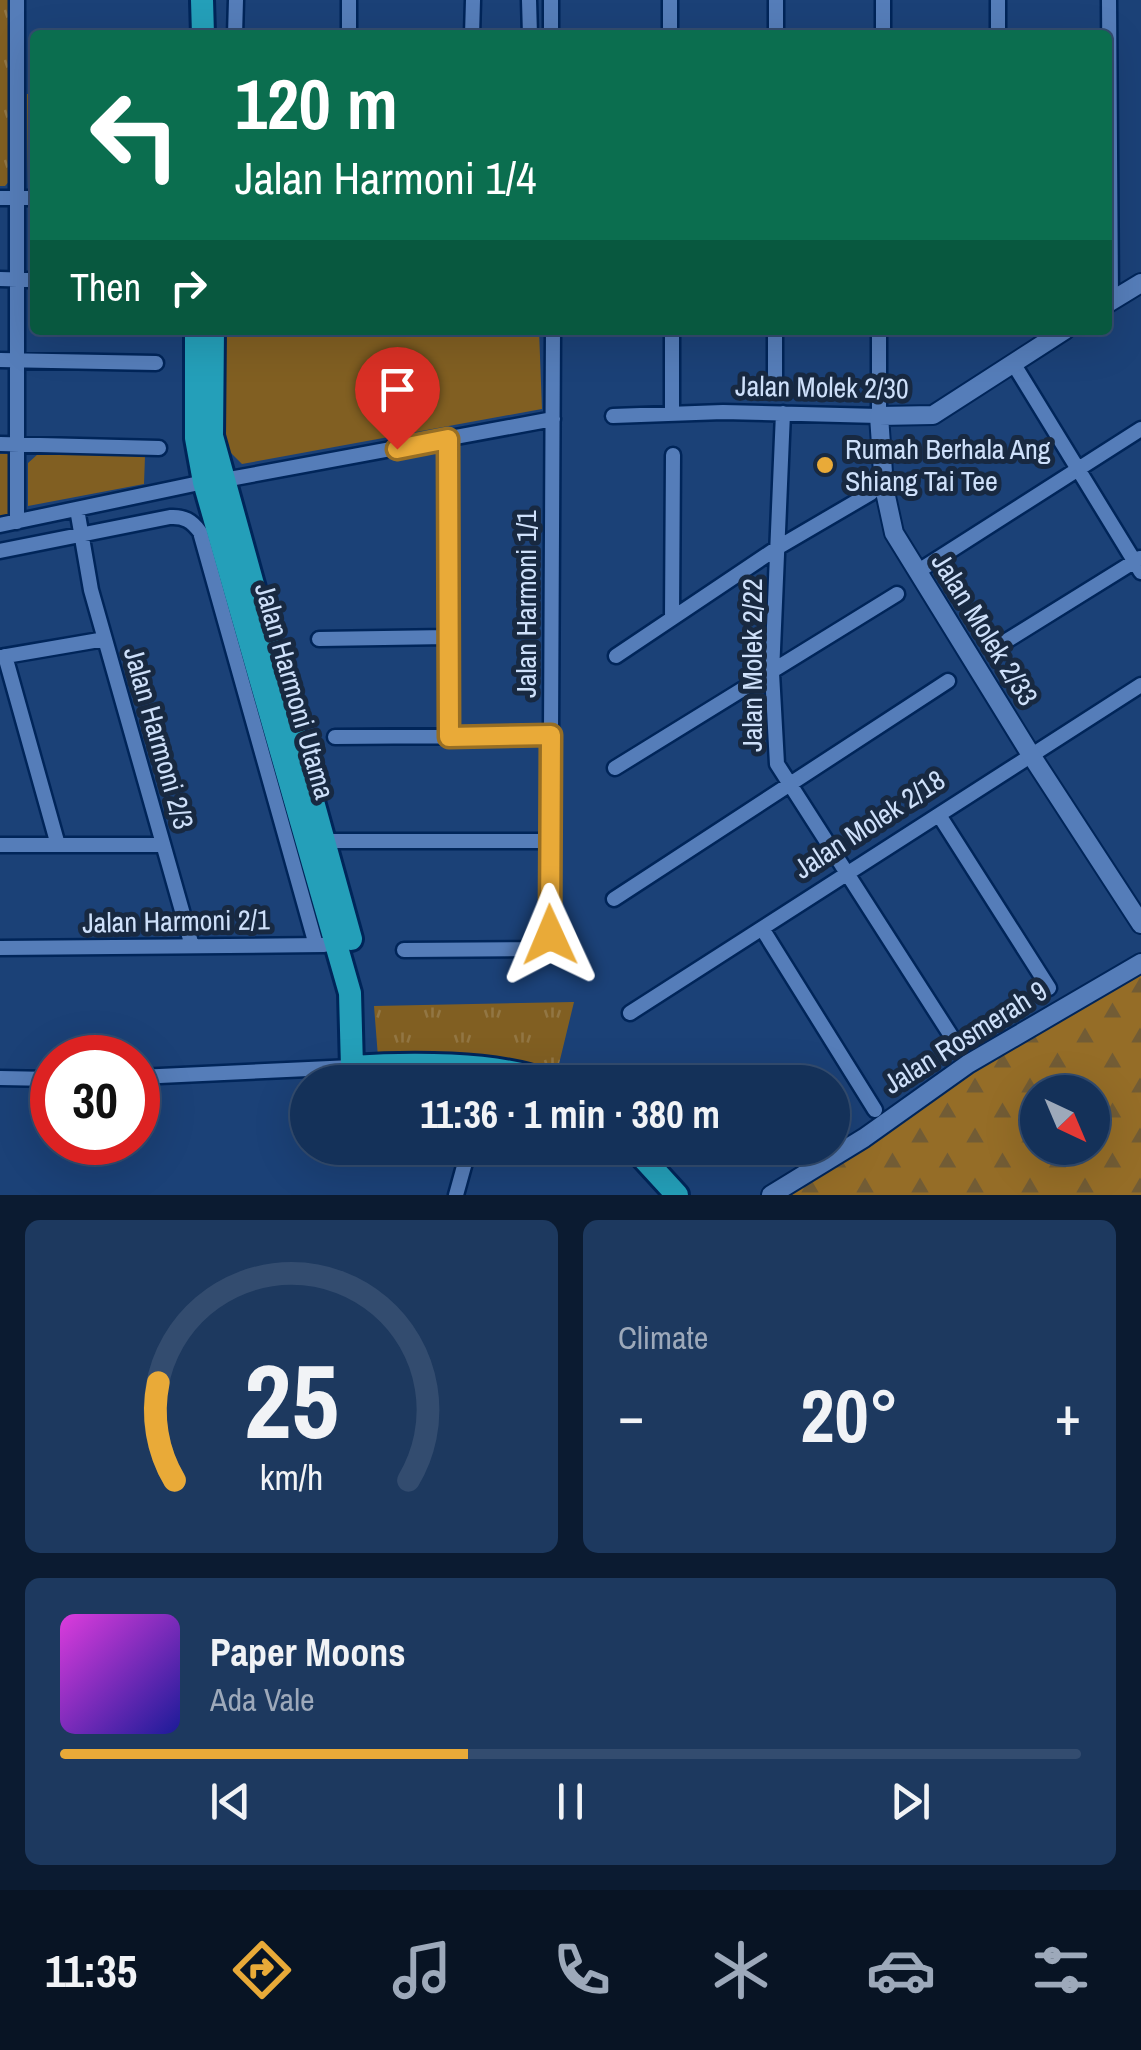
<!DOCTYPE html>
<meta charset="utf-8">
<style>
body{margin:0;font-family:"Archivo Narrow",sans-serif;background:#1d395f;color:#f1f3f6;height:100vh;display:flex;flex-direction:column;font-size:38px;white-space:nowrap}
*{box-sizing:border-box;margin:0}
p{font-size:32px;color:#9da9ba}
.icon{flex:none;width:55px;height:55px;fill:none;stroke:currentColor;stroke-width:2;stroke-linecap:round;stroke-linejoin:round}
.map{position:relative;height:1195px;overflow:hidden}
.side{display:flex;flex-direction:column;gap:25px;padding:25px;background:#0b1b31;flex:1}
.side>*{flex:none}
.hud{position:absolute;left:30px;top:30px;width:1082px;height:305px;border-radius:10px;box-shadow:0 10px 40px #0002,0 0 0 2px #334c6f;background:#0b6e4f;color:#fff;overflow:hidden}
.needle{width:65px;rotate:136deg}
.controls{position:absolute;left:1020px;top:1075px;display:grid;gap:20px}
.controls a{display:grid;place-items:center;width:90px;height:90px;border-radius:50%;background:#143159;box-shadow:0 10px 40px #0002,0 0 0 2px #334c6f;font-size:50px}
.speed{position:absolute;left:30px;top:1035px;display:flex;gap:20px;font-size:50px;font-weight:700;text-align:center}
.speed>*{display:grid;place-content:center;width:130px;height:130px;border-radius:50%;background:#143159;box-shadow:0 10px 40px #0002,0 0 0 2px #334c6f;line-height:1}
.speed .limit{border:15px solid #d22;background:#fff;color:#111}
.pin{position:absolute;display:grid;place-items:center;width:85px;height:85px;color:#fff;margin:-102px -42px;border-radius:50% 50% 50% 0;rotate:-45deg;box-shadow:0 0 10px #0007}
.pin .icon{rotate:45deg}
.me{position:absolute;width:110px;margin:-55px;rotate:359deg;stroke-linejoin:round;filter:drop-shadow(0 0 8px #0008)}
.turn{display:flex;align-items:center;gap:35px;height:210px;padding:0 40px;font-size:45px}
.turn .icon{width:130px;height:130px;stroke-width:2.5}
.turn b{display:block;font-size:70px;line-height:85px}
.then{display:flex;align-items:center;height:95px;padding:0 40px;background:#0003;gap:20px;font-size:38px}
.big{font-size:75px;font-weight:700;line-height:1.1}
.side .tile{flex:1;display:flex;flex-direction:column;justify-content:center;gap:15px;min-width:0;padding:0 35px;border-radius:15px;background:#1d395f}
.side .dial{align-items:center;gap:0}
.dial svg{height:260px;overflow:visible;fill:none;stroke:#334c6f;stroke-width:7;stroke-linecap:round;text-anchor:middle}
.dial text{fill:#f1f3f6;stroke:none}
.song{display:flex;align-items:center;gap:30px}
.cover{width:120px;height:120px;border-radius:15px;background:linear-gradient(135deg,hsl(300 70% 55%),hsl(240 70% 35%))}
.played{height:10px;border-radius:5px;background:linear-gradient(90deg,#e9aa38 40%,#334c6f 40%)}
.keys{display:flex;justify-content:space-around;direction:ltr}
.heat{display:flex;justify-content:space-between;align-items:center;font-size:55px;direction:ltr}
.side .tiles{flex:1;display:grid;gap:25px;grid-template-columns:1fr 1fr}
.tile:last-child{grid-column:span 2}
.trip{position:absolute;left:290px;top:1065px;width:560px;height:100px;border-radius:50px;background:#143159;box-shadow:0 10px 40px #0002,0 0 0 2px #334c6f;font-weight:700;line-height:100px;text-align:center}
.dock{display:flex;height:160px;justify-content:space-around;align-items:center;background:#081424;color:#9da9ba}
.dock .icon{width:70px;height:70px}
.dock .active{color:#e9aa38}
.dock b{font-size:45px;color:#f1f3f6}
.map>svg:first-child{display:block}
.grass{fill:url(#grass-tufts)}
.forest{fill:url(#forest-firs);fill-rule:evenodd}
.green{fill:#815f22}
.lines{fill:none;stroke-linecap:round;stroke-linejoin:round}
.minor-casing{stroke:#002559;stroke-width:19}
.tertiary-casing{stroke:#002559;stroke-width:22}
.primary-casing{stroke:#002559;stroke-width:28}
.minor{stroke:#557db9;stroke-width:14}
.tertiary{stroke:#557db9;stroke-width:18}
.primary{stroke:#249fb9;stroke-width:22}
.route-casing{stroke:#976e24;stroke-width:25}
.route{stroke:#e9aa38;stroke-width:18}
.poi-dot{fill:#e9aa38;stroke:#182941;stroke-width:4}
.labels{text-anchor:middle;stroke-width:10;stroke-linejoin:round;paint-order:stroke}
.street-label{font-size:28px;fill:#cee0fa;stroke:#182941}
.poi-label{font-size:28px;fill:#cee0fa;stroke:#182941;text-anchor:start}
</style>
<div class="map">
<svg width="1141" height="1195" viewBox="0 0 1141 1195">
<defs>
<pattern id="grass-tufts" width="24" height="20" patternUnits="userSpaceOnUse" patternTransform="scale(2.5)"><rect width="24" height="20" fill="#815f22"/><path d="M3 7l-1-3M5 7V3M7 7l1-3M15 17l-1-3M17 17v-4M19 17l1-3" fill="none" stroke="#927643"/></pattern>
<pattern id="forest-firs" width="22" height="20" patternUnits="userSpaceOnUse" patternTransform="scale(2.5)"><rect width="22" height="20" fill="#956d27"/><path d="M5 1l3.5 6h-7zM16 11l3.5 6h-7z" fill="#725c35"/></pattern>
</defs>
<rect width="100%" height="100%" fill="#1b4177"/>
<path class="grass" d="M0 0H10L12 178 5 186H0Z
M27 94H35V186H28Z
M574 1002 558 1068 378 1057 374 1006Z"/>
<path class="forest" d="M1141 967V1195H784L1038 1028ZM1038 1092H1092V1148H1038Z"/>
<path class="green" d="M223 330H539L542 409 242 464 226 448Z
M0 454H8L10 519 0 521Z
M38 454 145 456 144 484 28 506V463Z"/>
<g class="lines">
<defs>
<path id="minor" d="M17 0V522
M349 0V35
M529 0 530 35
M551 0V35
M670 0V35
M1109 0 1111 301
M235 35 236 0
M472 35 473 0
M776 35V0
M883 35V0
M998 35V0
M0 198H35
M0 279 35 280
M672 330V413
M775 330V385
M0 360 156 363
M1013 363 1141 572
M783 413 772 673 777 764 957 1045
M613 416 723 412 879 416V330
M448 439 449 737
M0 444 159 448
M224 480 553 419
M77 509 91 590 192 946
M0 525 204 482
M0 551 170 517C184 516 192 521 200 532L316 945
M917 572 1141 429
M672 618 673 455
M319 639 448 637
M1003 643 1140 558
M5 656 58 845
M616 656 777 548 871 493
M0 657 105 639
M335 737 551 735
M615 768 897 594
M939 815 1049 988
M323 841H549
M0 845H163
M614 899 948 681
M763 930 875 1110
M0 948 324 945
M404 950 538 949 550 935 553 330
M630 1013 1141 685
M138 1077 352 1067
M0 1078 52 1079
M456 1195 469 1148"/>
<path id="tertiary" d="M1108 303 1141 283
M1065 330 933 415 879 416 884 487 894 533 1031 755 1141 924
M771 1195 864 1138 968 1064 1141 963"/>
<path id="primary" d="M202 0 203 35
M196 330V438L204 482 350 993 352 1067C407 1063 496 1062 547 1082
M213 330 212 436 351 939
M634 1148 677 1195"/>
</defs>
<use href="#minor" class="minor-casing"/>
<use href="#tertiary" class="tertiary-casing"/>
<use href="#primary" class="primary-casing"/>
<use href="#minor" class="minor"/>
<use href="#tertiary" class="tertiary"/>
<use href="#primary" class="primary"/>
</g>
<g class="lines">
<defs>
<path id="route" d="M397 449 448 439 449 737 551 735 550 935"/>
</defs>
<use href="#route" class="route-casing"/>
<use href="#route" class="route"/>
</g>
<circle class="poi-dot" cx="825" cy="465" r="10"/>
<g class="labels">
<g class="street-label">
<text transform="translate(822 387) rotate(1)" y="10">Jalan Molek 2/30</text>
<text transform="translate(526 604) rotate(-90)" y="10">Jalan Harmoni 1/1</text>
<text transform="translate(985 629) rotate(58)" y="10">Jalan Molek 2/33</text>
<text transform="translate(752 665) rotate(-90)" y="10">Jalan Molek 2/22</text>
<text transform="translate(295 691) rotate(74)" y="10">Jalan Harmoni Utama</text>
<text transform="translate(159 738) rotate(74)" y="10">Jalan Harmoni 2/3</text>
<text transform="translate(869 824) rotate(-33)" y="10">Jalan Molek 2/18</text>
<text transform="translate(176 921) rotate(-1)" y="10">Jalan Harmoni 2/1</text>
<text transform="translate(965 1037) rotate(-32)" y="10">Jalan Rosmerah 9</text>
</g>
<g class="poi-label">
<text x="845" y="459">Rumah Berhala Ang<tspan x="845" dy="32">Shiang Tai Tee</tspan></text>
</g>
</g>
</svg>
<div class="controls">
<a><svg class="needle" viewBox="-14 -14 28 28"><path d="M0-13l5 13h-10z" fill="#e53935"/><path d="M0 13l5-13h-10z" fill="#9da9ba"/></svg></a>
</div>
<div class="speed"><div class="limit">30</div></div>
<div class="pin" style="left:397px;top:449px;background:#d93025"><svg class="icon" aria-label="arrive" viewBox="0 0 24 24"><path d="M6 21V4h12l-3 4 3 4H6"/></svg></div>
<svg class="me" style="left:550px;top:935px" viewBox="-20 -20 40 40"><path d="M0-17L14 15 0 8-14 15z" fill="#e9aa38" stroke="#fff" stroke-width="4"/></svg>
<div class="trip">11:36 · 1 min · 380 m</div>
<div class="hud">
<div class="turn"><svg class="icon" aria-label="left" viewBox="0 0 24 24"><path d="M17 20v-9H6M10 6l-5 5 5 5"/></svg><div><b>120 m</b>Jalan Harmoni 1/4</div></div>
<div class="then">Then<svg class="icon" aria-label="right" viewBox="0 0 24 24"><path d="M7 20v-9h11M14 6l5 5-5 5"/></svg></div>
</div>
</div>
<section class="side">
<div class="tiles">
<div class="tile dial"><svg viewBox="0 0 100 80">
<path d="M14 69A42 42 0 1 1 86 69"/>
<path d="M14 69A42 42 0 0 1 9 39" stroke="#e9aa38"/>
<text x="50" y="56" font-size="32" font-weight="700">25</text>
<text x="50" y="72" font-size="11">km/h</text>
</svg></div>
<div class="tile"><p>Climate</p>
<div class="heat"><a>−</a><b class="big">20°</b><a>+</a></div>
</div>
<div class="tile">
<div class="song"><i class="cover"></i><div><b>Paper Moons</b><p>Ada Vale</p></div></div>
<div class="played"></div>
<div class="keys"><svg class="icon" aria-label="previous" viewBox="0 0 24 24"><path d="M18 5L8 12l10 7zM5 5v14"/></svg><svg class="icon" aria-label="pause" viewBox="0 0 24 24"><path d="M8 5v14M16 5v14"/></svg><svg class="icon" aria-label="next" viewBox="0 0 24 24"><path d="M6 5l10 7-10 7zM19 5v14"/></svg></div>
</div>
</div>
</section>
<nav class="dock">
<b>11:35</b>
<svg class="icon active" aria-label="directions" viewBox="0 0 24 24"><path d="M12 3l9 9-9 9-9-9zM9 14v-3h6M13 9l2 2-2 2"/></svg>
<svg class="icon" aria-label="music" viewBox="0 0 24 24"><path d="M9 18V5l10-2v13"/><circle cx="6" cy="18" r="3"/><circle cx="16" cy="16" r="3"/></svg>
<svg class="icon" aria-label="phone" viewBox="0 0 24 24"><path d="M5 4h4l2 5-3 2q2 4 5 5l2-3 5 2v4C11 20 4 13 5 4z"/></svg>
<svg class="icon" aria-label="climate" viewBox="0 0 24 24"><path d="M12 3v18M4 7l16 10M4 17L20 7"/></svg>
<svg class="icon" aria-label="car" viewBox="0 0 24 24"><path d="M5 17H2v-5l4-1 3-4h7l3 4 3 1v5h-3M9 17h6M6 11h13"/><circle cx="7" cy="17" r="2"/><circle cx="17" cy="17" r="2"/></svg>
<svg class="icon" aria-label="filters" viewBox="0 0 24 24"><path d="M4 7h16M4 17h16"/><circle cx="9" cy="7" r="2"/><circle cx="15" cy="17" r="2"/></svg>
</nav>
